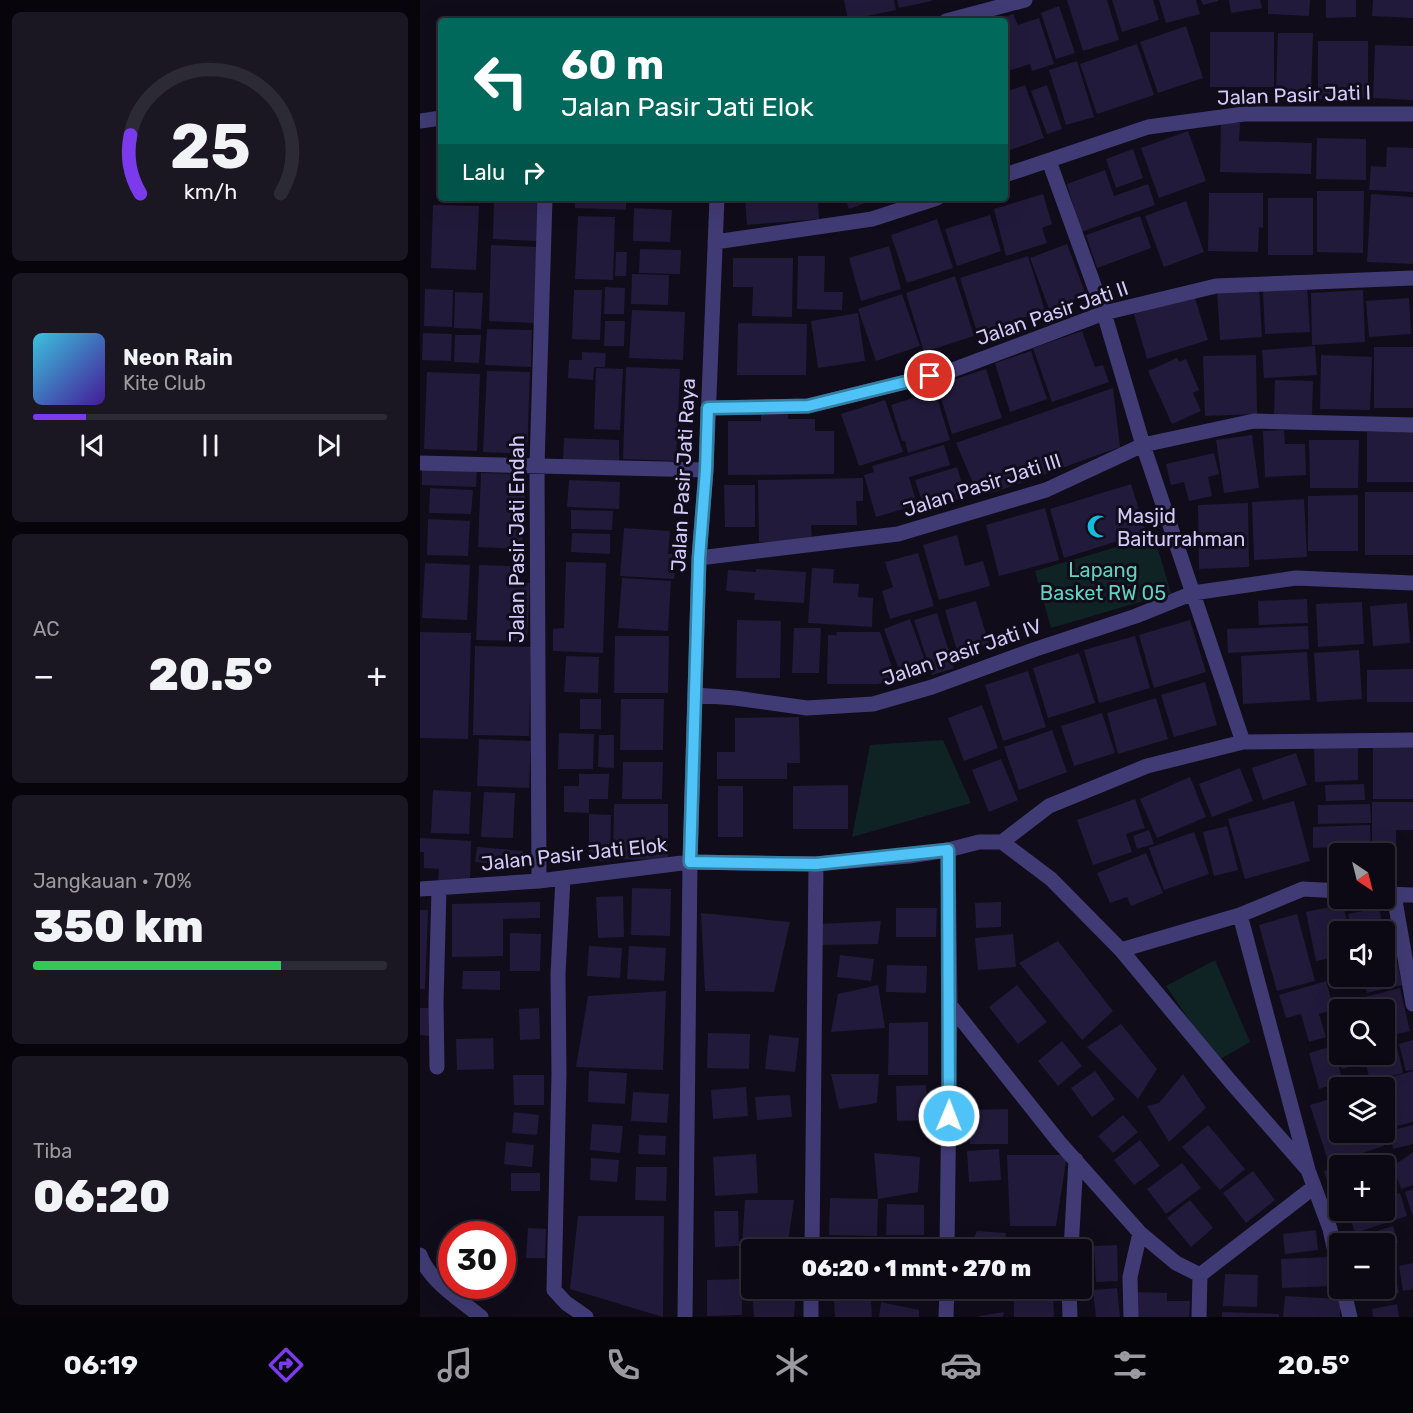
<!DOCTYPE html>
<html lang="id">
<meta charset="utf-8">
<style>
body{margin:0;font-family:Rubik,sans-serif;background:#1a1722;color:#f1f3f6;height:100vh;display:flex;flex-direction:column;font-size:22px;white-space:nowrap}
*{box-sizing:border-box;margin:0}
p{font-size:20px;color:#9a9aa0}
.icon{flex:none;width:33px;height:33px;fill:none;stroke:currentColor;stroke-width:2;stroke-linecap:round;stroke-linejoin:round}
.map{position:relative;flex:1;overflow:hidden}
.details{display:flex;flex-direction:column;gap:12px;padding:12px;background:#07050b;width:420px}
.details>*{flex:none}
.hud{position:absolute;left:18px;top:18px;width:570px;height:183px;border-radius:6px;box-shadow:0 6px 24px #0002,0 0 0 2px #2c2a34;background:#00695c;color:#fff;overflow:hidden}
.needle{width:39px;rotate:145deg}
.fabs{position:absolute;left:909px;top:843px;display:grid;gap:12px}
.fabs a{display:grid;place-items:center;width:66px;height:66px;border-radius:6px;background:#0c0914;box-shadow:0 6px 24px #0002,0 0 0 2px #2c2a34;font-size:30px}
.speed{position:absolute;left:18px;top:1221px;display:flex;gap:12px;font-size:30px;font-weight:700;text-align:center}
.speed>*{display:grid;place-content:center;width:78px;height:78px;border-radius:50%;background:#0c0914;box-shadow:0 6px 24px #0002,0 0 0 2px #2c2a34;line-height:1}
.speed .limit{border:9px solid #d22;background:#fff;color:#111}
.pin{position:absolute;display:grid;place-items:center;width:51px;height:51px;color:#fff;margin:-26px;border:3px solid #fff;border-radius:50%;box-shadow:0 2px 6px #0007}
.me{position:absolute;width:66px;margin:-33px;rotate:1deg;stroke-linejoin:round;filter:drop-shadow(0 0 4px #0008)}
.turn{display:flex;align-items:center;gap:21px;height:126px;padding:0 24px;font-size:27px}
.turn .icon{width:78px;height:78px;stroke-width:2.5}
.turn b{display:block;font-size:42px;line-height:51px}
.then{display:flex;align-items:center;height:57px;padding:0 24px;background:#0003;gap:12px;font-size:22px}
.big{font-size:45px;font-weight:800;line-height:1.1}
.details .tile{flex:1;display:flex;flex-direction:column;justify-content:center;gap:9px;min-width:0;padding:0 21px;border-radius:9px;background:#1a1722}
.details .dial{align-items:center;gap:0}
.dial svg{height:156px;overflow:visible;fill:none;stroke:#2c2a34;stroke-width:7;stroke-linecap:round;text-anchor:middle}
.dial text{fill:#f1f3f6;stroke:none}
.song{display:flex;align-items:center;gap:18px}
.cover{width:72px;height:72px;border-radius:9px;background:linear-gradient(135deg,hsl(190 70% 55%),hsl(260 70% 35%))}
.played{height:6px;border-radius:3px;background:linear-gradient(90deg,#7c3aed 15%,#2c2a34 15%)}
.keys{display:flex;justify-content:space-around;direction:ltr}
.heat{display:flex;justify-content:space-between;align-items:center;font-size:33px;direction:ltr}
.charge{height:9px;border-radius:4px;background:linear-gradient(90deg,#34c759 70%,#2c2a34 0)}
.trip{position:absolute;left:321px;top:1239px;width:351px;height:60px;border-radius:6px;background:#0c0914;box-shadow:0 6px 24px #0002,0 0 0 2px #2c2a34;font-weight:800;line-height:60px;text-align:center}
.menu{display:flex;height:96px;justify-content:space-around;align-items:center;background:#050408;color:#9a9aa0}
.menu .icon{width:42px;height:42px}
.menu .active{color:#7c3aed}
.menu b{font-size:27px;color:#f1f3f6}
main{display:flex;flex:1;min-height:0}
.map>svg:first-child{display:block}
.green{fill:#102324}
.building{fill:#221a3a}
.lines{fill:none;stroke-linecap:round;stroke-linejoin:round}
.minor{stroke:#413b75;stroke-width:15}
.route-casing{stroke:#337fa1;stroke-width:15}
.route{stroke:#4fc3f7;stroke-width:10}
.labels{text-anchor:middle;stroke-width:6;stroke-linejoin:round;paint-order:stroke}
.street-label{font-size:20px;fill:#d3cafa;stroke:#100c1a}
.poi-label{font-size:20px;fill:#d3cafa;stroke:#100c1a;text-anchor:start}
.park-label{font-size:20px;fill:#5ed3bd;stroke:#100c1a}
</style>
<main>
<section class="details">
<div class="tile dial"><svg viewBox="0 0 100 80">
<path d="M14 69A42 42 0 1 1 86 69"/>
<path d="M14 69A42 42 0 0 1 9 39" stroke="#7c3aed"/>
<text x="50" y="56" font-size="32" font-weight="700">25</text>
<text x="50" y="72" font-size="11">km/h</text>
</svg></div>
<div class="tile">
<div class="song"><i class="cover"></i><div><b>Neon Rain</b><p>Kite Club</p></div></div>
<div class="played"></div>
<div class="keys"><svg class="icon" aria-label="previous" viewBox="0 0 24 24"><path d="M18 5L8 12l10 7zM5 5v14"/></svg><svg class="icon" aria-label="pause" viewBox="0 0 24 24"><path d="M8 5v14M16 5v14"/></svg><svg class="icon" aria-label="next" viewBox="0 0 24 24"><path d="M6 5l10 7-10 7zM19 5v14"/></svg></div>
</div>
<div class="tile"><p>AC</p>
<div class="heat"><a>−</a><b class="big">20.5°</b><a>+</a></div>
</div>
<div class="tile"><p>Jangkauan · 70%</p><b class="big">350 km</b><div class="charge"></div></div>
<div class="tile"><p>Tiba</p><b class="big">06:20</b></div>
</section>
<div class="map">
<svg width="993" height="1317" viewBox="0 0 993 1317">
<rect width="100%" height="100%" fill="#100c1a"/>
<path class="green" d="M734 536 751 593 631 628 615 571Z
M523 740 551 803 432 837 450 745Z
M795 960 830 1042 797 1061 746 986Z"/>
<path class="building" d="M424 0H474L476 10 428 20Z
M477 0H512V1L479 8Z
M647 0H687L699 40 663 51Z
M692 0H733L739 20 702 32Z
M739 0H776L780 14 746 23Z
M781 0H798V1L783 5Z
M809 0H840L842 8 811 13Z
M848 0H890L889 16 848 14Z
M906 0H936V17L906 18Z
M953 0H993V18L952 16Z
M639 6 655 53 636 59 621 13Z
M593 14 598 25 619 18 634 64 612 71 610 64 585 72V21H573Z
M766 26 783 78 738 93 720 42Z
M790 32H854V87H790Z
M858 33H893L891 92 856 91Z
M898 41H948V98L898 99Z
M717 44 734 95 677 114 660 64Z
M955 45 993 46V100L953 98Z
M657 61 674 117 646 125 629 70Z
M605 85 624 138 585 152V92Z
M627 85 642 129 627 134 611 91Z
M801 123H820L819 141 892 143 891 174 800 172Z
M768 131 786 181 739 198 721 148Z
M897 138 946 139V180L896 179Z
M967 147 993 148V192L949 190 951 166 966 167Z
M713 149 723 178 696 188 686 159Z
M685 170 694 196 728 184 735 205 661 232 647 184Z
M897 191H944L943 253 897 252Z
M789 193H843V228L839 227 838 252 788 251Z
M623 194 632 224 622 228 627 243 586 256 574 209Z
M951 194 993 197V264L947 262Z
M155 198H206V210L155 208Z
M325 198H398L399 219 327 225Z
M425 198H458L429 209Z
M848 198H893V255H848Z
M74 199 119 201 117 241 73 239Z
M766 201 784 252 744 267 725 216Z
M13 205 59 206 56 270 11 268Z
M214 208 252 210 250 242 213 241Z
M570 215 581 251 537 266 525 229Z
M158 216 195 217 193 280 155 279Z
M720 216 731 248 677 268 666 235Z
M517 219 533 268 487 283 471 235Z
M647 244 666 295 629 309 610 258Z
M71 245 117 247 114 323 69 321Z
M469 246 481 289 441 301 429 258Z
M220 249 261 250 260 274 219 273Z
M196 252H207L206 276H195Z
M378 256H405L404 292H423L422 310 377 309Z
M608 256 625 311 557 332 540 278Z
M313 258H373L372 317 332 316 333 287H313Z
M212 274 249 275 248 305 211 304Z
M535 276 554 336 504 352 486 293Z
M185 287 205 288 204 314H184Z
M839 287 842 337 800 340 797 289Z
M887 287 890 332 845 334 843 290Z
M5 289 33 290 32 327 4 326Z
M154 290H182L180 340 152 339Z
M943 290 945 342 892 345 891 293Z
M35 292 63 293 61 329 34 328Z
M482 294 500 346 456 361 438 309Z
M774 295 788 340 727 359 714 314Z
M989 298 991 334 949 337 946 301Z
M212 310 265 312 263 360 209 358Z
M438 313 445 361 398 368 391 321Z
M185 321H205L204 346H184Z
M318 323 387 324 386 375H317Z
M67 329 112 330 111 367 65 365Z
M662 331 675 367 683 365 689 382 632 402 613 348Z
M3 333 32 334 31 361 2 360Z
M35 335H61L59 363 34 362Z
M895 346 897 375 844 378 842 350Z
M954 347H993V408H954Z
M611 351 627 399 590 412 575 363Z
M162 352 186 353 185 367H174L173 380 148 378 149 360H162Z
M836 355 837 414 785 416 783 356Z
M901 355 952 357 950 410 900 409Z
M757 358 759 362 766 359 779 390 773 393 781 411 752 424 728 371Z
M206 367 260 369 256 461 203 459Z
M176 368 203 369 200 430 174 429Z
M566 369 582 418 532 434 517 385Z
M67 371 110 372 107 454 63 452Z
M7 372 60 374 57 451 4 449Z
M855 380 893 381 892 417 854 416Z
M693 388 700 447 575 492H557L536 443Z
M515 391 530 440 488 453 485 441H482L471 405Z
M465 400 483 452 439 466 421 414Z
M341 413H368V419H395V431H414V474L308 475V421H341Z
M864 430 865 444H885L886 475 845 477 843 431Z
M993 431V482H947V432Z
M832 435 839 488 804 493 796 440Z
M144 438 199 440V464L143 462Z
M889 440H939L938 488H890Z
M524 445 530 465 489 477 497 505 456 517 444 475 454 472 452 466Z
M794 453 799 474 788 477 792 496 769 501 764 482 751 485 746 464Z
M2 467 57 469 56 487 2 485Z
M537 467 546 497 505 510 495 480Z
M61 473 106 474 102 549 58 547Z
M443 478V501H436L437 525H391L392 541 339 542 338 480Z
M149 480 200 482 199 509 147 507Z
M711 484 726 532 644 558 630 509Z
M304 485H335V527H305Z
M10 488 53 490 51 514 9 513Z
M945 492H993V555H945Z
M938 495V551H888V496Z
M884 499 887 557 834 560 832 502Z
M828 503 829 567 779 569 778 505Z
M625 508 639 560 579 576 566 525Z
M151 510 193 511 192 530 151 529Z
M8 519 50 521 48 556 7 555Z
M204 528 250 531 248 554H256L254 579 200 576Z
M152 533 190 534V554L151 552Z
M537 535 545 566 563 561 570 586 519 600 503 545Z
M498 553 514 606 470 619 462 591 473 587 465 562Z
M146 562 186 563 183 653 133 651V629L144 628Z
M5 563 50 565 47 620 2 618Z
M59 565 91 566 90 582 110 583 107 641 56 640Z
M392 568 414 569 413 583 439 584 438 597 453 598 452 627 388 623Z
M336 569 386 572 384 603 334 600 335 593 306 591 308 570 336 572Z
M202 578 251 581 248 631 198 628Z
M887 599 888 623 839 625 838 601Z
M556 601 569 644 538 654 525 610Z
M942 602 944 644 898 647 896 604Z
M987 603 990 643 953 646 950 606Z
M517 613 534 668 512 675 494 620Z
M490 619 508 669 482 678 464 629Z
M317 620 361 621 360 678H316Z
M770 620 786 672 734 688 719 635Z
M888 626 889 649 808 653 807 629Z
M374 628H401L399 673H372Z
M0 632 51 633 48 739 0 738Z
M416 632H460L476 679 458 684H407L408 635H417Z
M195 636H249L248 693H194Z
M715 636 730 688 679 703 664 650Z
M55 646 111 647 109 736 53 735Z
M939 650 942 699 897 702 894 653Z
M887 652 890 700 823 704 821 656Z
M659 653 675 703 628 718 613 668Z
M146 656 179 657 178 693 144 692Z
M993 669V702H947V670Z
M608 671 626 727 583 741 565 685Z
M785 682 797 725 754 737 741 695Z
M736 698 748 739 698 754 687 713Z
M160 699H181V729H160Z
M201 699H244L243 750H200Z
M562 705 578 748 544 761 528 718Z
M682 713 695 753 654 766 641 726Z
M379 717 380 763H367V779H297V752H315V718Z
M632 730 647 772 599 790 584 747Z
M139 733 174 734 173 769H138Z
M179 735H194V768L178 767Z
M59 739 111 741 109 788 57 786Z
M938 747V780L895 782 894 748Z
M953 747H993V799H953Z
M876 753 887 785 843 800 832 768Z
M581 759 598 800 569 812 552 770Z
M203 762H243L242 799H202Z
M820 768 833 801 792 817 779 784Z
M159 774H189L188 799H169V813L144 812V786H159Z
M770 777 786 817 737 838 720 799Z
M944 784 945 800 906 801 905 785Z
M428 785V829H373V786Z
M298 786H323V837H298Z
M13 790 51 792 49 834 11 833Z
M64 792 95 793 93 838 61 837Z
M715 799 725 828 706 834 712 852 673 865 657 820Z
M874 801 890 861 825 879 808 819Z
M952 802H993V830H976V849H952Z
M194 804H248V860L193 859Z
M950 804 951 823 898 824V805Z
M169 814 191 815 190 861H169Z
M950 825 951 854H920L919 847 893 848V827Z
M807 826 818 870 794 876 783 832Z
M729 830 734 844 717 849 713 836Z
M774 832 789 874 744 890 729 848Z
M0 838 51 841 50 884 18 883 19 869 4 868V852H0Z
M57 847 103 851 102 866 55 862Z
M726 853 743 893 711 906 707 897 690 903 677 873Z
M212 888 251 889 250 936 211 935Z
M203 896 204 937 178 938 176 897Z
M120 902V918L83 919V956L32 957V904Z
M581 902V927L556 928 555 903Z
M923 904 929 932H920V956L896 961 886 912Z
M476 908H517L516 937H476Z
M959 908 964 932H932L928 914Z
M0 910H8L5 989H0Z
M281 913 370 922 354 992 285 991Z
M877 914 895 981 857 991 839 925Z
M461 921 458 944 398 945V924Z
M90 933 121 934 120 971H90Z
M593 934 596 967 558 970 555 938Z
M638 941 693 1011 662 1040 599 963Z
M169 946 202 948 200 978 167 976Z
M209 946 246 948 244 981 207 979Z
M975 952 982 985 947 993 943 976H964V954Z
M420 955 454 959 451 981 417 977Z
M467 965 507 966 506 993 466 992Z
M43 971H80V990L42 989Z
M925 976H940L942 982 928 986Z
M906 981 914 1009 899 1014 906 1037 889 1042 881 1014 866 1018 859 995Z
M458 985 465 1028 411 1032 418 994Z
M597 985 627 1022 598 1044 569 1007Z
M980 988 990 1031 964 1037V1010H939L937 999Z
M246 991 243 1070 156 1067 168 996Z
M0 1008H11L10 1036 0 1035Z
M119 1008 120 1039 100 1040 99 1009Z
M920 1020V1054H940L943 1063 922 1069 908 1023Z
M508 1022V1075H468L469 1023Z
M701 1024 737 1069 718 1099 667 1047Z
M288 1033 330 1034 329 1069 287 1068Z
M349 1035 379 1038 375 1072 345 1069Z
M73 1038 74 1069 37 1070 36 1039Z
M993 1040V1070L986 1071 979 1044Z
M642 1041 662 1066 638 1086 618 1061Z
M913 1046 923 1082 899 1089 889 1053Z
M977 1047 983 1073 950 1081 944 1056 964 1054V1051Z
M169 1071 207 1073 205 1104 168 1102Z
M675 1071 695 1099 672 1117 651 1088Z
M993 1071V1122L964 1129V1088H954L952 1082Z
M411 1074H459L457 1103 419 1109Z
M763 1074 786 1108 749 1142 727 1106 739 1103Z
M93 1075H124V1105H94Z
M506 1085 508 1120 477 1121 476 1086Z
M326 1087 328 1116 293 1119 291 1090Z
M213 1092 249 1094 247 1123 211 1121Z
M370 1095 372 1117 337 1120 335 1097Z
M920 1096V1132H959L964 1146 909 1164 890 1105Z
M588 1109V1144H550L549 1110Z
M94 1112 119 1115 117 1135 92 1133Z
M703 1115 718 1132 693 1153 678 1136Z
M172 1124 203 1126 200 1153 170 1150Z
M788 1125 825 1169 800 1190 762 1147Z
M993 1125V1144L973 1149 969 1131Z
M219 1135 246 1136 245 1155 218 1154Z
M720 1140 740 1166 714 1185 694 1160Z
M86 1142 114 1145 112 1167 84 1164Z
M579 1149 581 1180 549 1182 547 1151Z
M993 1152V1185L981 1189 973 1166Z
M454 1153 500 1157 498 1192 458 1199Z
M336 1154 338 1193 295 1196 293 1157Z
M587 1155H647L636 1226H590Z
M965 1155 974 1186 964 1188V1166H947L945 1161Z
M171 1158 199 1160 197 1182 170 1180Z
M939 1160 940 1166H923V1165Z
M762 1163 781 1188 746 1214 727 1189Z
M920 1166V1208L916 1209 904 1171Z
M216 1167H247L246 1201 215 1200Z
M833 1171 855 1200 826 1223 803 1193Z
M91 1173H120V1191H91Z
M993 1189V1217L985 1192Z
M980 1193 987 1216 935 1233 928 1210H964V1198Z
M410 1198 458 1199 457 1236 409 1235Z
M325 1200H374L367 1250H332V1262H321Z
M770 1200 793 1228 771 1247 747 1218Z
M467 1204 504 1205V1235H466Z
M294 1211H318L319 1246 295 1247Z
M158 1216H244L243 1317 150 1289Z
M973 1226 978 1243 964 1247V1244H946L944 1235Z
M108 1228 126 1229 125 1258H106Z
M896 1230 898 1250 865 1254 863 1234Z
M557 1231 586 1233 584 1250H548Z
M456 1244V1250H419L418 1246Z
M697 1245 698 1281 676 1282 674 1246Z
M911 1257 913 1286 862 1288 861 1259Z
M971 1257 979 1293 961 1297 959 1288H964V1259Z
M993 1263V1289L983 1291 979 1266Z
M805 1274 838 1275 837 1307 803 1306Z
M322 1279V1315L287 1316V1280Z
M332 1288H376L374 1317H334Z
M697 1288 700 1317H676L673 1290Z
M715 1292 747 1293V1301H770L769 1317H715Z
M633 1294 634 1317H594V1296Z
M865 1296 921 1299 920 1317H863Z
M451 1298 452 1317H415L414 1300Z
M461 1302 499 1310V1317H459Z
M977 1304 979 1317H953L952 1309Z
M584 1312 583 1317H559V1316Z
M802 1312 859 1314V1317H802Z"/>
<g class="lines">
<path class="minor" d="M526 21 605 0
M0 121 21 118
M629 161 684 313 723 445 823 742
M585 175 728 127 824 114H993
M295 242 452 219 517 198
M288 408 388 406 530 371 684 313 796 286 993 278
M0 463 286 470
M279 558 478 534 626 490 723 445 834 421 993 425
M276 695 315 698 387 708 453 704 512 687 616 649 716 616 773 593 876 578 993 583
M582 842 629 806 727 766 823 742 993 740
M143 878 138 974 139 1074 134 1290 146 1303 166 1317
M119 881 117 466 125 198
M0 889 119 881 270 862 396 864 489 856 528 850 559 842H582L631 879 701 950 810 1081 888 1170
M966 894 993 895
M974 895 993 1004
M820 915 888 1170 910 1229 920 1274
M701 950 820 915 883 889 920 891
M530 1005 639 1142 720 1233 710 1277 711 1317
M17 1067 16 1002 19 889
M720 1233 756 1263 780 1275
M392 1250 396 864
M527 1250 530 1005 528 850
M651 1250 656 1160
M0 1255C9 1281 41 1300 61 1317
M649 1288 650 1317
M923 1288 930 1317
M265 1317 270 862 279 558 286 470 297 198
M391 1317V1288
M526 1317 527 1288
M779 1317 780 1275 894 1187"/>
</g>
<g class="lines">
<defs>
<path id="route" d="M510 376 388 406 288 408 286 470 279 558 270 862 396 864 528 850 529 1116"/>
</defs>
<use href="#route" class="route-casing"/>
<use href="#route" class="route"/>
</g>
<defs>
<symbol id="mosque-bare" viewBox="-9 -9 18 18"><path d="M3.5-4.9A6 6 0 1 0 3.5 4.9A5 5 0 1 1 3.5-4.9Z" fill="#13bdde" stroke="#100c1a" stroke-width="2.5" paint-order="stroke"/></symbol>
</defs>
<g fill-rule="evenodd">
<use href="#mosque-bare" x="662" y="510" width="33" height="33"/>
</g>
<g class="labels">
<g class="street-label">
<text transform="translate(874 95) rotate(-2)" y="7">Jalan Pasir Jati I</text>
<text transform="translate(632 313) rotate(-19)" y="7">Jalan Pasir Jati II</text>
<text transform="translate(263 475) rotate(-87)" y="7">Jalan Pasir Jati Raya</text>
<text transform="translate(562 485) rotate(-18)" y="7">Jalan Pasir Jati III</text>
<text transform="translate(97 539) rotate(-90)" y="7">Jalan Pasir Jati Endah</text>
<text transform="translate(542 652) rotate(-19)" y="7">Jalan Pasir Jati IV</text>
<text transform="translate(154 854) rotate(-6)" y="7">Jalan Pasir Jati Elok</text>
</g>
<g class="poi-label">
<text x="697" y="523">Masjid<tspan x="697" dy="23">Baiturrahman</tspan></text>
</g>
<g class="park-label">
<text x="683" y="577">Lapang<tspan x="683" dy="23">Basket RW 05</tspan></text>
</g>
</g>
</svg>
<div class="fabs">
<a><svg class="needle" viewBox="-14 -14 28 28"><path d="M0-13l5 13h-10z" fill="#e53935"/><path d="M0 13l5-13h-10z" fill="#9a9aa0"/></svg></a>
<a><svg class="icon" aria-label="sound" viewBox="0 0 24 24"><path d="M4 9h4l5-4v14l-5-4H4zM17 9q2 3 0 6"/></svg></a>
<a><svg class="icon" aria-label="search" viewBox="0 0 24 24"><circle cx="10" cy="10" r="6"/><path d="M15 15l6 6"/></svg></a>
<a><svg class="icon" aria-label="layers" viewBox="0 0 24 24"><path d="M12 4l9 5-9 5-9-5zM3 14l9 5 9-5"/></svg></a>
<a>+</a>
<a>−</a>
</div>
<div class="speed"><div class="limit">30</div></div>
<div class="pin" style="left:510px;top:376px;background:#d93025"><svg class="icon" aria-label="arrive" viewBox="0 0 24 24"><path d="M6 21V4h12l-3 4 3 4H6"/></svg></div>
<svg class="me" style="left:529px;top:1116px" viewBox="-20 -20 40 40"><circle r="17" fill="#4fc3f7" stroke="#fff" stroke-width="3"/><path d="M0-11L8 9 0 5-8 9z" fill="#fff"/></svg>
<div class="trip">06:20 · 1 mnt · 270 m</div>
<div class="hud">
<div class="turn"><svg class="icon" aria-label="left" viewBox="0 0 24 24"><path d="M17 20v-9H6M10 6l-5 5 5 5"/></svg><div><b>60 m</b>Jalan Pasir Jati Elok</div></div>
<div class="then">Lalu<svg class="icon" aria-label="right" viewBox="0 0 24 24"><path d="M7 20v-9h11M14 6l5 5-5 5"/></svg></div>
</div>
</div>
</main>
<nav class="menu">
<b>06:19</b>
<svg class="icon active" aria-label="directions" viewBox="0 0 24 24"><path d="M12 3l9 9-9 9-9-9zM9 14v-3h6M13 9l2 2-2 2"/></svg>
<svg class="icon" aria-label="music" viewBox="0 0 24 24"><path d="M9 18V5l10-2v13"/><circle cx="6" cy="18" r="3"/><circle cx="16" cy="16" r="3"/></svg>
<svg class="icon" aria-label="phone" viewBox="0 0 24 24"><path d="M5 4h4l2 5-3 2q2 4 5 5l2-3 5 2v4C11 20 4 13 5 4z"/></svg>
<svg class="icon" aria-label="climate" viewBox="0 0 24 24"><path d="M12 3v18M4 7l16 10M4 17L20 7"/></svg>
<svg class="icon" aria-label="car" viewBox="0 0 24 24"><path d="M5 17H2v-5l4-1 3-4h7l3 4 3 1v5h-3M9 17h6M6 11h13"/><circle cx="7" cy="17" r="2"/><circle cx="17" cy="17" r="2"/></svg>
<svg class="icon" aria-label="filters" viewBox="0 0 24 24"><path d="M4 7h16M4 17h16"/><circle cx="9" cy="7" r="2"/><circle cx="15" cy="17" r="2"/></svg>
<b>20.5°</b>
</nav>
